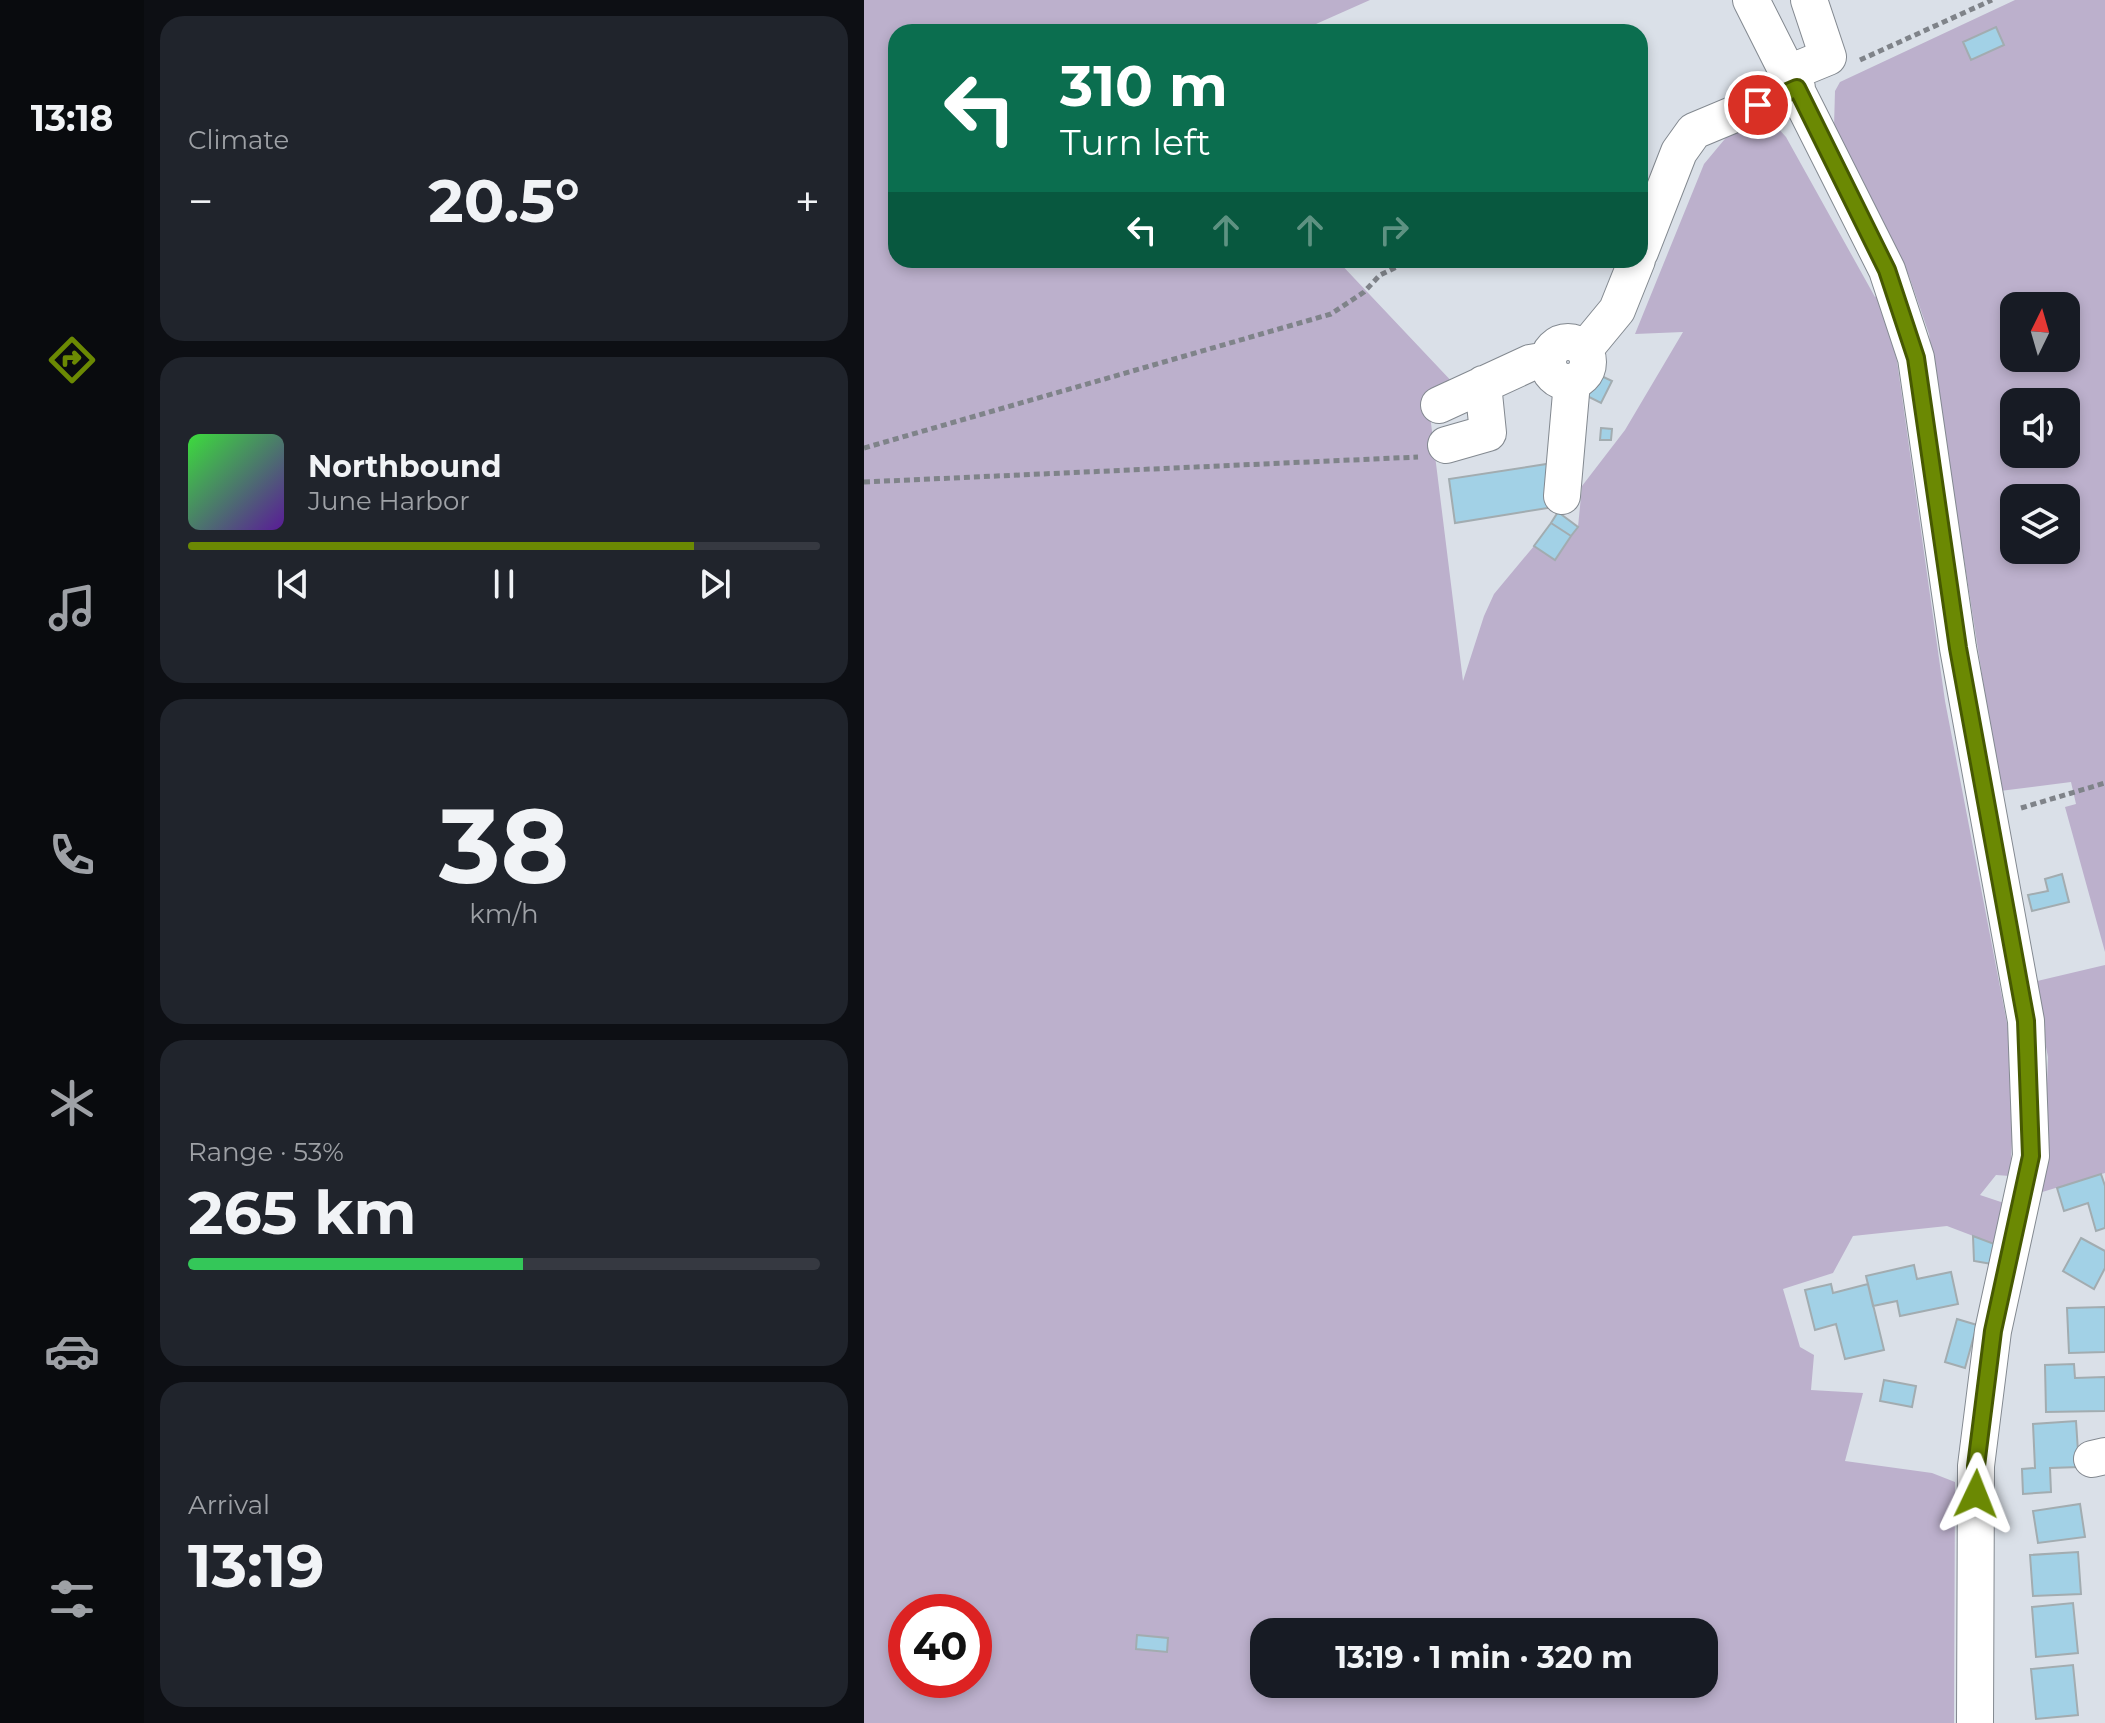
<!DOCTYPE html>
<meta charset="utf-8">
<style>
body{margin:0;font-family:Montserrat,sans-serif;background:#20242c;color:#f1f3f6;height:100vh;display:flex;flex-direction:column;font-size:30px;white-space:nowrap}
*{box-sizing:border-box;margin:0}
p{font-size:26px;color:#9ea1a6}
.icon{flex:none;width:44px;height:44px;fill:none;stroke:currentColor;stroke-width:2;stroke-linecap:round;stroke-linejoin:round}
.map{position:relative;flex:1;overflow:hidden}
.panel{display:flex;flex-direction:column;gap:16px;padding:16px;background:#0d0f14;width:720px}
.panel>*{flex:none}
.guide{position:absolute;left:24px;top:24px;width:760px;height:244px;border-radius:24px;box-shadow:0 4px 12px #0003;background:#0b6e4f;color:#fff;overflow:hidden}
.needle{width:52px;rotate:5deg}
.buttons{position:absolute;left:1136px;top:292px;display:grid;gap:16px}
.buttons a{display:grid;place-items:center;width:80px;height:80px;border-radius:16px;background:#171b24;box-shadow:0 4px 12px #0003;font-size:40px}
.speed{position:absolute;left:24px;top:1594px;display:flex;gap:16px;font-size:40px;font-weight:700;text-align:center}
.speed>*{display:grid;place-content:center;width:104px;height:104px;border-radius:50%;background:#171b24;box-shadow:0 4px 12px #0003;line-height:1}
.speed .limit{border:12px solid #d22;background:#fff;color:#111}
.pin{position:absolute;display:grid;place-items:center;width:68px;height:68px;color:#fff;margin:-34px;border:4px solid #fff;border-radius:50%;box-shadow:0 2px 8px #0007}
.me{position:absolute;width:88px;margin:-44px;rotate:2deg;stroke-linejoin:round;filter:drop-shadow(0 0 6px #0008)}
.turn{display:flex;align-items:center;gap:28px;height:168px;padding:0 40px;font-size:36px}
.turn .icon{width:104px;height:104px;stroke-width:2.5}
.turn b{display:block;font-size:56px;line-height:68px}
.lanes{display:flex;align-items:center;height:76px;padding:0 40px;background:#0003;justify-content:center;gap:40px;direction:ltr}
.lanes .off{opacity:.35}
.big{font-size:60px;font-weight:700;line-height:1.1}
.panel .card{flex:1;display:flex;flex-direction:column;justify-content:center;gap:12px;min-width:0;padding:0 28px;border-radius:24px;background:#20242c}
.panel .dial{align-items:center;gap:0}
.dial b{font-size:104px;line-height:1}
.song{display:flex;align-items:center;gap:24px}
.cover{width:96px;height:96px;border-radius:12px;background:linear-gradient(135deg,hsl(120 70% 55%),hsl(270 70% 35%))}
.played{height:8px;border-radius:4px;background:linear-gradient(90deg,#6b8903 80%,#363941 80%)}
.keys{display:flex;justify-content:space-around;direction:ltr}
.heat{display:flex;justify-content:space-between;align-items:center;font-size:44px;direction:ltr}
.charge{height:12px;border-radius:6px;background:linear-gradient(90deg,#34c759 53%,#363941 0)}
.trip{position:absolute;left:386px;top:1618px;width:468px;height:80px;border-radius:24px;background:#171b24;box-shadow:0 4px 12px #0003;font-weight:700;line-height:80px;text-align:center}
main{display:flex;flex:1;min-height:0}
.tab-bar{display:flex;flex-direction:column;width:144px;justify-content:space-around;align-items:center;background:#090b0e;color:#9ea1a6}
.tab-bar .icon{width:56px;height:56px}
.tab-bar .current{color:#6b8903}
.tab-bar b{font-size:36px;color:#f1f3f6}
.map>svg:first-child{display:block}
.green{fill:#bcb0cc;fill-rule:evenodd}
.building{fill:#a2d1e6;stroke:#a2acb0;stroke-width:2}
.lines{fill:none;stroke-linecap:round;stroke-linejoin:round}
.minor-casing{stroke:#838990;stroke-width:38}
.path{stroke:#7f8389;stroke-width:5;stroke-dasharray:6 4;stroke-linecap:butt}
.minor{stroke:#fff;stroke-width:36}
.route-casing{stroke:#465902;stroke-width:20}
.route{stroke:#6b8903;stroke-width:14}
</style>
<main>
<nav class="tab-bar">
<b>13:18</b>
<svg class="icon current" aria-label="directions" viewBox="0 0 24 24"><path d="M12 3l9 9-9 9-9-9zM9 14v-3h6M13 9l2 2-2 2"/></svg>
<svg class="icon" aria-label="music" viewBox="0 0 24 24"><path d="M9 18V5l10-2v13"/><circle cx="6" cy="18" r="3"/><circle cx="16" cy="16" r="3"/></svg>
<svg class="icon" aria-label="phone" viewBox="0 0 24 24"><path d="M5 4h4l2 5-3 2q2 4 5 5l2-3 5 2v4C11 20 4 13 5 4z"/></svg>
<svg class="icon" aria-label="climate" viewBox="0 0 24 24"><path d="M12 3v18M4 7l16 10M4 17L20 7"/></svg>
<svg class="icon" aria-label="car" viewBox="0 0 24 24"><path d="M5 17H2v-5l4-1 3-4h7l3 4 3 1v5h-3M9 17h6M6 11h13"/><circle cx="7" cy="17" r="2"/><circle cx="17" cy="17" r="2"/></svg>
<svg class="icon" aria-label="filters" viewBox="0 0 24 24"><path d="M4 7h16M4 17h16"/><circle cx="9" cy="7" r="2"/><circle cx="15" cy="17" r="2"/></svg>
</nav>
<section class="panel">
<div class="card"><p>Climate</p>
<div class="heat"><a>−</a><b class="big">20.5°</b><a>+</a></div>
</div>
<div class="card">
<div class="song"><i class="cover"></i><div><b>Northbound</b><p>June Harbor</p></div></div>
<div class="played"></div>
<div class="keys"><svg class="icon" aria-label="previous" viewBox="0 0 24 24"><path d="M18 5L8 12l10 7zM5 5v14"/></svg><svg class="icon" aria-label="pause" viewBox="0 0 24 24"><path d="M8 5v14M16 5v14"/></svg><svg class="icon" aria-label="next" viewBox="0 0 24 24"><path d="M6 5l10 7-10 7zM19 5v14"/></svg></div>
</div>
<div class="card dial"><b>38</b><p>km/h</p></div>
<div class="card"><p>Range · 53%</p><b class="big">265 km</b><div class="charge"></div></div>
<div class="card"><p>Arrival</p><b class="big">13:19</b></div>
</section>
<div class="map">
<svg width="1241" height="1723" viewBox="0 0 1241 1723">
<rect width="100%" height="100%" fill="#dae0e8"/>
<path class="green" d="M0 0H506L434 32H32V260H473L592 386 564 399 599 681 620 616 630 594 670 546 691 559 714 527 718 486 761 430 819 332 771 334 840 164 870 128 902 121 912 126 922 137 1011 297 1016 292 1033 361 1081 701 1152 1070 1146 1176 1132 1175 1116 1195 1143 1204 1133 1245 1083 1226 989 1236 969 1273 919 1289 936 1347 950 1355 947 1390 999 1393 981 1461 1068 1473 1091 1482 1090 1723H0ZM42 1612H110V1680H42ZM400 1632H840V1684H400Z
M1151 0H1241V952L1201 807 1212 804 1207 782 1136 791 1065 334 1045 276 970 127 971 91 976 82ZM1150 306H1202V358H1150ZM1150 402H1202V454H1150ZM1150 498H1202V550H1150Z
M1241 965V1173L1175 1193 1181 1137 1184 1057 1169 982Z"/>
<path class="building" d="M1132 27 1140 45 1107 60 1099 42Z
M731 373 748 381 737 403 721 395Z
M737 428 748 429 747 440H736Z
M689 463 696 506 591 523 585 479Z
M694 512 714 527 707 536 687 523Z
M687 523 707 536 691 560 670 546Z
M1198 874 1205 902 1168 911 1164 895 1184 891 1181 879Z
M1237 1174 1241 1186V1228L1232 1231 1224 1203 1200 1211 1193 1188Z
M1109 1236 1133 1245 1128 1264 1110 1261Z
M1217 1238 1241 1251V1268L1230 1289 1199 1271Z
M1050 1265 1053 1279 1087 1272 1094 1304 1036 1316 1033 1301 1009 1306 1002 1276Z
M967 1284 969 1293 1004 1284 1020 1350 981 1359 972 1324 951 1330 941 1290Z
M1241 1307V1352L1205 1353 1203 1308Z
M1093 1319 1113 1325 1101 1368 1081 1362Z
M1210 1364 1211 1378 1241 1377V1411L1182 1412 1181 1365Z
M1020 1380 1052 1386 1048 1407 1016 1401Z
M1212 1421 1215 1467 1186 1468 1187 1492 1159 1494 1158 1469 1171 1468 1169 1424Z
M1216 1504 1221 1537 1174 1543 1169 1511Z
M1214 1552 1217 1594 1169 1596 1166 1555Z
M1209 1603 1214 1653 1172 1657 1168 1607Z
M273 1635 304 1638 303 1652 272 1649Z
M1209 1665 1214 1715 1172 1719 1167 1669Z"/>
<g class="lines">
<defs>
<path id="minor" d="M887 0 1023 270 1052 358 1094 648 1162 1021 1167 1156 1129 1331 1112 1466 1111 1723
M925 73 964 57 945 0
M776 252 815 152 830 131 933 88
M684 362a20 20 0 1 1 40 0a20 20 0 1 1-40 0Z
M720 350 753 310 773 260
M575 405 666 363 684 360
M582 445 624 433 619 384
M698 496 708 382
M1228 1459 1241 1456"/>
</defs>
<use href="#minor" class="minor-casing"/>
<path class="path" d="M996 60 1128 0
M0 448 467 314 500 292 516 275 547 260
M0 482 554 457
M1157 808 1241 783"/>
<use href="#minor" class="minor"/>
</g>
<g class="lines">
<defs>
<path id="route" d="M894 105 933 88 1023 270 1052 358 1094 648 1162 1021 1167 1156 1129 1331 1112 1466V1494"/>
</defs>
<use href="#route" class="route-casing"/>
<use href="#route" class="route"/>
</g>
</svg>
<div class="buttons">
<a><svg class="needle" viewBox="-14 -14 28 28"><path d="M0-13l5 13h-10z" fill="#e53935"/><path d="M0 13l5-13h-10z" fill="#9ea1a6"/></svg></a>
<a><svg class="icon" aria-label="sound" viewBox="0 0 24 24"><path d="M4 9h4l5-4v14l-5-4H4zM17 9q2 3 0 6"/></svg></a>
<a><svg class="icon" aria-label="layers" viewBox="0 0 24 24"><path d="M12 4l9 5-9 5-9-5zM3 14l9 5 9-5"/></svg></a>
</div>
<div class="speed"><div class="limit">40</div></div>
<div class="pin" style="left:894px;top:105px;background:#d93025"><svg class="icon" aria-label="arrive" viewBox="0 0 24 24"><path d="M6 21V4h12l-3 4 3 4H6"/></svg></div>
<svg class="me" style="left:1112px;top:1494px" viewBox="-20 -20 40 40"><path d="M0-17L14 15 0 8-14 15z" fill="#6b8903" stroke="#fff" stroke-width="4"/></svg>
<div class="trip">13:19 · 1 min · 320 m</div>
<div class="guide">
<div class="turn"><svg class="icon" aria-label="left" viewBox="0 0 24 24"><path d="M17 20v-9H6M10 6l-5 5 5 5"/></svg><div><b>310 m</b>Turn left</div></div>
<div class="lanes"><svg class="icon" aria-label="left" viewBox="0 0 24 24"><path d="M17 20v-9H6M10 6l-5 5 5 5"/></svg><svg class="icon off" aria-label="ahead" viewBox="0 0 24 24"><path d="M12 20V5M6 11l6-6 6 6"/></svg><svg class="icon off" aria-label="ahead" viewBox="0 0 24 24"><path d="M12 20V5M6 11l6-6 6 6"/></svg><svg class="icon off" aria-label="right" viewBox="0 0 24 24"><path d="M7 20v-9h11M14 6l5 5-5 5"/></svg></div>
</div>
</div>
</main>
